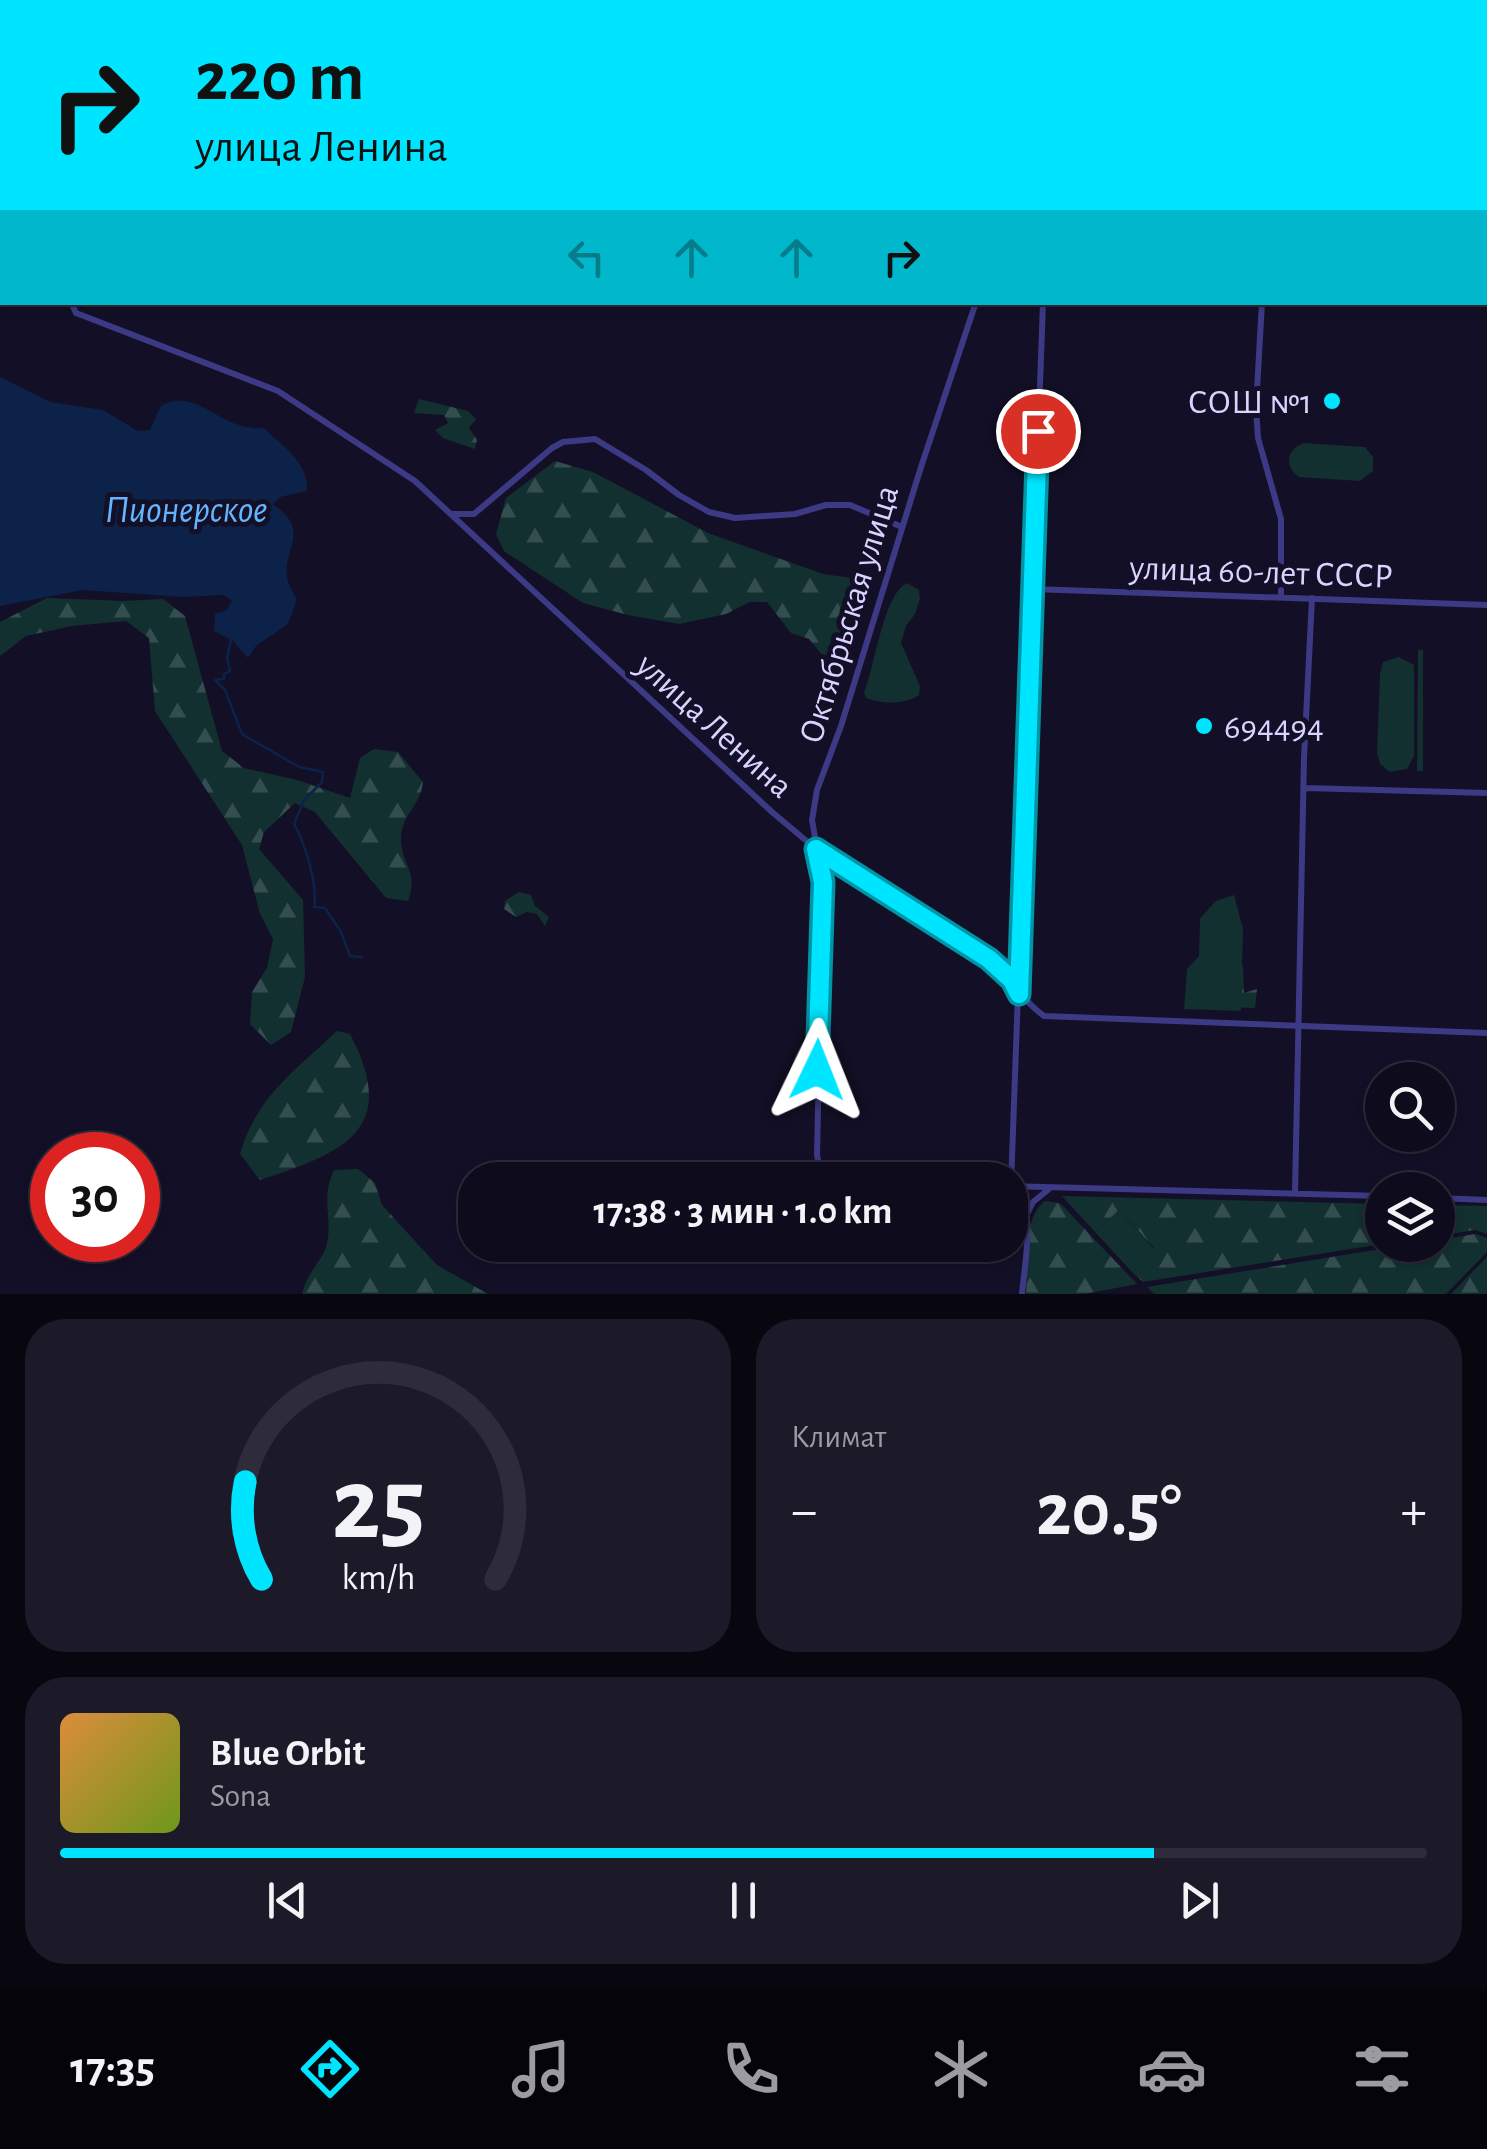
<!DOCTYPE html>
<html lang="ru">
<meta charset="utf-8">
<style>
body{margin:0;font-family:"Alegreya Sans",sans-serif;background:#1c1929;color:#f1f3f6;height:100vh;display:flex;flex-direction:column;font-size:38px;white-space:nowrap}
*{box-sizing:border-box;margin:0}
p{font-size:32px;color:#9b9ba3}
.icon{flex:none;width:55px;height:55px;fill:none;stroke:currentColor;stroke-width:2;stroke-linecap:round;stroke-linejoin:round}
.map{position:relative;height:1294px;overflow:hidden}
.sheet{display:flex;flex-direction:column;gap:25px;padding:25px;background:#08060f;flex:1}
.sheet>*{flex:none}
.banner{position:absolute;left:0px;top:0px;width:1488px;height:305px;box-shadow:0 2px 8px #0004,0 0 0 2px #2e2b3b;background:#00e5ff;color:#111;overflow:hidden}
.fabs{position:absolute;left:1365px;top:1062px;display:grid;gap:20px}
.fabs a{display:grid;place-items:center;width:90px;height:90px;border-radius:50%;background:#0e0b1c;box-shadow:0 2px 8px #0004,0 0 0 2px #2e2b3b;font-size:50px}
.speed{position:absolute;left:30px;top:1132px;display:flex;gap:20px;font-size:50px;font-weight:700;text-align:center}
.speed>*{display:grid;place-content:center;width:130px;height:130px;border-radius:50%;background:#0e0b1c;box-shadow:0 2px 8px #0004,0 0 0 2px #2e2b3b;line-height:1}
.speed .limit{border:15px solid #d22;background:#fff;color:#111}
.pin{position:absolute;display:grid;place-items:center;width:85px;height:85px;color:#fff;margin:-42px;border:5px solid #fff;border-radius:50%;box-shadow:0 2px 10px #0007}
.me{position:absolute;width:110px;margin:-55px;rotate:2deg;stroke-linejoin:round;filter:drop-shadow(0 0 8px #0008)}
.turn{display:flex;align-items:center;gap:35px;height:210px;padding:0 30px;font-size:45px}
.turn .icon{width:130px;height:130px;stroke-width:2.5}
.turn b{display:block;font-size:70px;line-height:85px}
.lanes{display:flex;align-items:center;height:95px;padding:0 30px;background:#0003;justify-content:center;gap:50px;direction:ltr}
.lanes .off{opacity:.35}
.big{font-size:75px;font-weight:700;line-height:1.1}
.sheet .widget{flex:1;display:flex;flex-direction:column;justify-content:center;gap:15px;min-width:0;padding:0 35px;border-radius:40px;background:#1c1929}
.sheet .dial{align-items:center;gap:0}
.dial svg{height:260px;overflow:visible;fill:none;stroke:#2e2b3b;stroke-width:7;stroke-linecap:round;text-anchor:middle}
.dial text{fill:#f1f3f6;stroke:none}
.song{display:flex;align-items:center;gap:30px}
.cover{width:120px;height:120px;border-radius:15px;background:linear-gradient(135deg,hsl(30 70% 55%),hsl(80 70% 35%))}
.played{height:10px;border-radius:5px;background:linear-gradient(90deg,#00e5ff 80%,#2e2b3b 80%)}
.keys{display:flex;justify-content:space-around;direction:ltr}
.heat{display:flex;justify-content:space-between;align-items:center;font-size:55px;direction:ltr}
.sheet .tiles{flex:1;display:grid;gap:25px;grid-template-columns:1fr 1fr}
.widget:last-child{grid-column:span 2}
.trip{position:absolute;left:458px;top:1162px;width:570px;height:100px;border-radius:40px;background:#0e0b1c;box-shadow:0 2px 8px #0004,0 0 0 2px #2e2b3b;font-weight:700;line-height:100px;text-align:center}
.tab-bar{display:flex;height:160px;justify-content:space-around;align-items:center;background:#06040b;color:#9b9ba3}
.tab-bar .icon{width:70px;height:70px}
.tab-bar .active{color:#00e5ff}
.tab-bar b{font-size:45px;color:#f1f3f6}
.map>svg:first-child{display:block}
.green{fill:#12302f}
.forest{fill:url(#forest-firs)}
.water{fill:#0c2248}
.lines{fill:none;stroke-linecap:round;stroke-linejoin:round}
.stream{stroke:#0c2248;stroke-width:2.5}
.minor{stroke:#3d3a85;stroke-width:6}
.route-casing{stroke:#0095a6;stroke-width:25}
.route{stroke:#00e5ff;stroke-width:18}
.poi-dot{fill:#00e5ff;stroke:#130f26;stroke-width:4}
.labels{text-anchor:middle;stroke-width:10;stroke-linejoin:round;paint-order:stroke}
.poi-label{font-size:35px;fill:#d9d4ff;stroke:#130f26;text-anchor:end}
.street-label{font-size:35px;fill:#d9d4ff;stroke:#130f26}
.water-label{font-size:38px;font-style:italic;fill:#62b6ff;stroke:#130f26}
</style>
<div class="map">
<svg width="1487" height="1294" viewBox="0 0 1487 1294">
<defs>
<pattern id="forest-firs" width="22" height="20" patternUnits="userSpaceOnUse" patternTransform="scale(2.5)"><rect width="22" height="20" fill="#12302f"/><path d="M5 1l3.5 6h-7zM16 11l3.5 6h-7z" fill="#344d4e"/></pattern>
</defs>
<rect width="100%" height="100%" fill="#130f26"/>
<path class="green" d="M1304 443 1365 447 1373 457V471L1360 481 1299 477C1284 466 1286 449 1304 443Z
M907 583 919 590 920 599 915 614 906 626 901 643 920 686 919 695C904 705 883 704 866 698L864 693C875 667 883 595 907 583Z
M1418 650H1423V771H1417Z
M1399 657 1414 665V756L1407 769 1390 772 1380 764 1377 753 1380 674 1383 662Z
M1234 895 1243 929 1241 1011 1184 1009 1187 969 1199 956 1200 918 1216 901Z
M1119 1210 1155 1250 1132 1272 1095 1232Z"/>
<path class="forest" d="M419 399 468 411 476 419 469 428 477 440 475 449 443 438 435 430 448 423 444 415 414 413Z
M555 461 593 472 708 533 823 574 851 578 859 585 863 600 846 660 839 668 832 667 809 639 791 633 767 602H750L726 614 679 624 628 615 583 603 504 551 496 534 506 498Z
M47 598 123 601 163 599 185 616 222 751 244 768 297 780 350 798 360 758 374 749 398 752 423 782C420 808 401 814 401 839 401 865 419 871 408 901L386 898 315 812 295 803 264 832 259 849 303 900 305 977 291 1032 271 1045 250 1024 252 992 267 968 273 939 260 914 242 845 155 711 149 638 126 621 72 626 26 636 0 656V622Z
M519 892 531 895 535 906 549 917 545 926 537 914 527 912 516 917 504 909 505 901Z
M1231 965 1243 966 1244 993 1257 989 1255 1008 1229 1007Z
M337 1031 350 1034C401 1131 342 1153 260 1180L240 1154C256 1097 296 1070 337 1031Z
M358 1169 375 1183 382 1205 437 1265 488 1294H302C307 1272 324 1259 327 1243 333 1215 320 1201 334 1170Z
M1062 1196 1382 1204V1244L1143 1282 1132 1272 1155 1249 1119 1210 1095 1232Z
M1045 1201 1060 1203 1137 1284 1085 1294H1026C1028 1268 1022 1217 1045 1201Z
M1438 1205 1487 1206V1234L1475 1230 1438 1236Z
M1475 1234 1487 1238V1252L1446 1294H1154L1147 1287 1405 1245H1438V1240Z
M1487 1257V1294H1451Z"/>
<path class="water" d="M0 377 50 402 103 410 138 431 150 430 161 406C196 385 220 432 264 428 282 446 309 462 307 491L280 497 273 504C312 531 283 547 287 577 288 584 294 594 297 600L288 624 256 646 248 658 233 641 214 631 215 614 227 610 232 601 224 595 181 597 83 590 0 606Z"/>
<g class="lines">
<path class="stream" d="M231 640 227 658 230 671 224 674V679L215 680 225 690 242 734 299 767 323 772 322 782 304 800 294 824C305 843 318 885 314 907L325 908 341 932 350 956 362 957"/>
<path class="minor" d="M1105 2 1106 0
M0 154 2 160
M1485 154H1487
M71 302 76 313 278 391 415 481 772 812 816 849 989 959C1010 976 1021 1000 1044 1016L1487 1033
M1262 302 1256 408 1258 438 1281 519V597
M452 514H474L552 448 563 442 595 439 646 470 679 495 709 512 735 518 795 514 826 505H850L902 527
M1033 589 1487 605
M1305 788 1487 793
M832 1180 820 1170 817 1155 823 882 812 820 817 790 841 726 921 467 976 302
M1010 1186 1382 1196
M1011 1186 1043 302
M1012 1186C1038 1205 1024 1265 1022 1294
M1295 1193 1304 758 1312 598
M1438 1198 1487 1200
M1028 1212 1033 1202 1049 1189"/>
</g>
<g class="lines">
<defs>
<path id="route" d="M817 1070 823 882 816 849 989 959 1012 980 1019 994 1038 431"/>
</defs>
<use href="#route" class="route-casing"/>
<use href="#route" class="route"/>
</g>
<g class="poi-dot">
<circle cx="1332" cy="401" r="10"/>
<circle cx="1204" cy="726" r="10"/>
</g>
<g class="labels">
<g class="poi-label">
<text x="1312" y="413">СОШ №1</text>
<text x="1224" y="738" text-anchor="start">694494</text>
</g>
<g class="street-label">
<text transform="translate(1261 571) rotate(2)" y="12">улица 60-лет СССР</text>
<text transform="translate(848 614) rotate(-73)" y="12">Октябрьская улица</text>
<text transform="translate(715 725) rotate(42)" y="12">улица Ленина</text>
</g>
<g class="water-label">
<text x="186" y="522">Пионерское</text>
</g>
</g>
</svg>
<div class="fabs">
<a><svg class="icon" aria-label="search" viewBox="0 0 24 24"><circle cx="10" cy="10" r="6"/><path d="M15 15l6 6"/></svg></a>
<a><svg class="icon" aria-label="layers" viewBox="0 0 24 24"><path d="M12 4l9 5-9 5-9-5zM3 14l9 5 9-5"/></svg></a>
</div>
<div class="speed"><div class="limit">30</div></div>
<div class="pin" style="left:1038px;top:431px;background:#d93025"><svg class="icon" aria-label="arrive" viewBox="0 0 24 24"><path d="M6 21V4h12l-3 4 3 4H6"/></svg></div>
<svg class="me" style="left:817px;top:1070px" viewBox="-20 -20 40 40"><path d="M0-17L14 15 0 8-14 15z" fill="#00e5ff" stroke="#fff" stroke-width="4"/></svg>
<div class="trip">17:38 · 3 мин · 1.0 km</div>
<div class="banner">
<div class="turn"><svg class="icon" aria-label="right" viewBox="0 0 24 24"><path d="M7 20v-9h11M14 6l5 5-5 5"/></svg><div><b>220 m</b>улица Ленина</div></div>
<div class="lanes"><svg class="icon off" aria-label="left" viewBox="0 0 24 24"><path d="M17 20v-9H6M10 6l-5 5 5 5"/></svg><svg class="icon off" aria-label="ahead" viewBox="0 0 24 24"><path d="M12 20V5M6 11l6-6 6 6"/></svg><svg class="icon off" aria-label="ahead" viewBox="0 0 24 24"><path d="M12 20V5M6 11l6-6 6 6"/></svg><svg class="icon" aria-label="right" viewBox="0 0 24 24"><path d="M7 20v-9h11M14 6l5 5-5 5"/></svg></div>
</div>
</div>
<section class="sheet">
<div class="tiles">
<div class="widget dial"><svg viewBox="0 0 100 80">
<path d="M14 69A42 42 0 1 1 86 69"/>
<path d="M14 69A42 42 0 0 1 9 39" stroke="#00e5ff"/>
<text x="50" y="56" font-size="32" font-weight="700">25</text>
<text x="50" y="72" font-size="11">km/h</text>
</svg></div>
<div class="widget"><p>Климат</p>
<div class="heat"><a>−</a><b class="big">20.5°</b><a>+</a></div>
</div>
<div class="widget">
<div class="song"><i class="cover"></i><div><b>Blue Orbit</b><p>Sona</p></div></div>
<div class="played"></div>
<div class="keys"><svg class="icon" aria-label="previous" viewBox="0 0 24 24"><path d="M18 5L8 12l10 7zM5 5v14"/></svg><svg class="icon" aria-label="pause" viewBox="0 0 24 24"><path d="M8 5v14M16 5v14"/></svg><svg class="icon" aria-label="next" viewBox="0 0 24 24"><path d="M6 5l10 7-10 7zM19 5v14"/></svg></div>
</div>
</div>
</section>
<nav class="tab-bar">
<b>17:35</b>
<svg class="icon active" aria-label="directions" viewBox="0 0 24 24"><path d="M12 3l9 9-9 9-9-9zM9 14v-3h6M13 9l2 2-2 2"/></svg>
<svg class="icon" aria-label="music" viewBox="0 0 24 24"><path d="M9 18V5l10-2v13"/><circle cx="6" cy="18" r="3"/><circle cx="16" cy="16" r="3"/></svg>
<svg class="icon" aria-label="phone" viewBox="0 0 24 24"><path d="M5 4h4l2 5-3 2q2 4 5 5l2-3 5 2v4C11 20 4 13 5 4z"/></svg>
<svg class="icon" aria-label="climate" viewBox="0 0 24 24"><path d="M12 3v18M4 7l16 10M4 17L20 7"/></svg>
<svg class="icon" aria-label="car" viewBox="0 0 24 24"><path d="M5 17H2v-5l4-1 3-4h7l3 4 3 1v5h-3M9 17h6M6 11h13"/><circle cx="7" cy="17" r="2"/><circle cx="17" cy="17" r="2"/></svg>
<svg class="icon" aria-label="filters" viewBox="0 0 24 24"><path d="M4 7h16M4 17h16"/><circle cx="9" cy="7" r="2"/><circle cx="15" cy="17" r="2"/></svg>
</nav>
